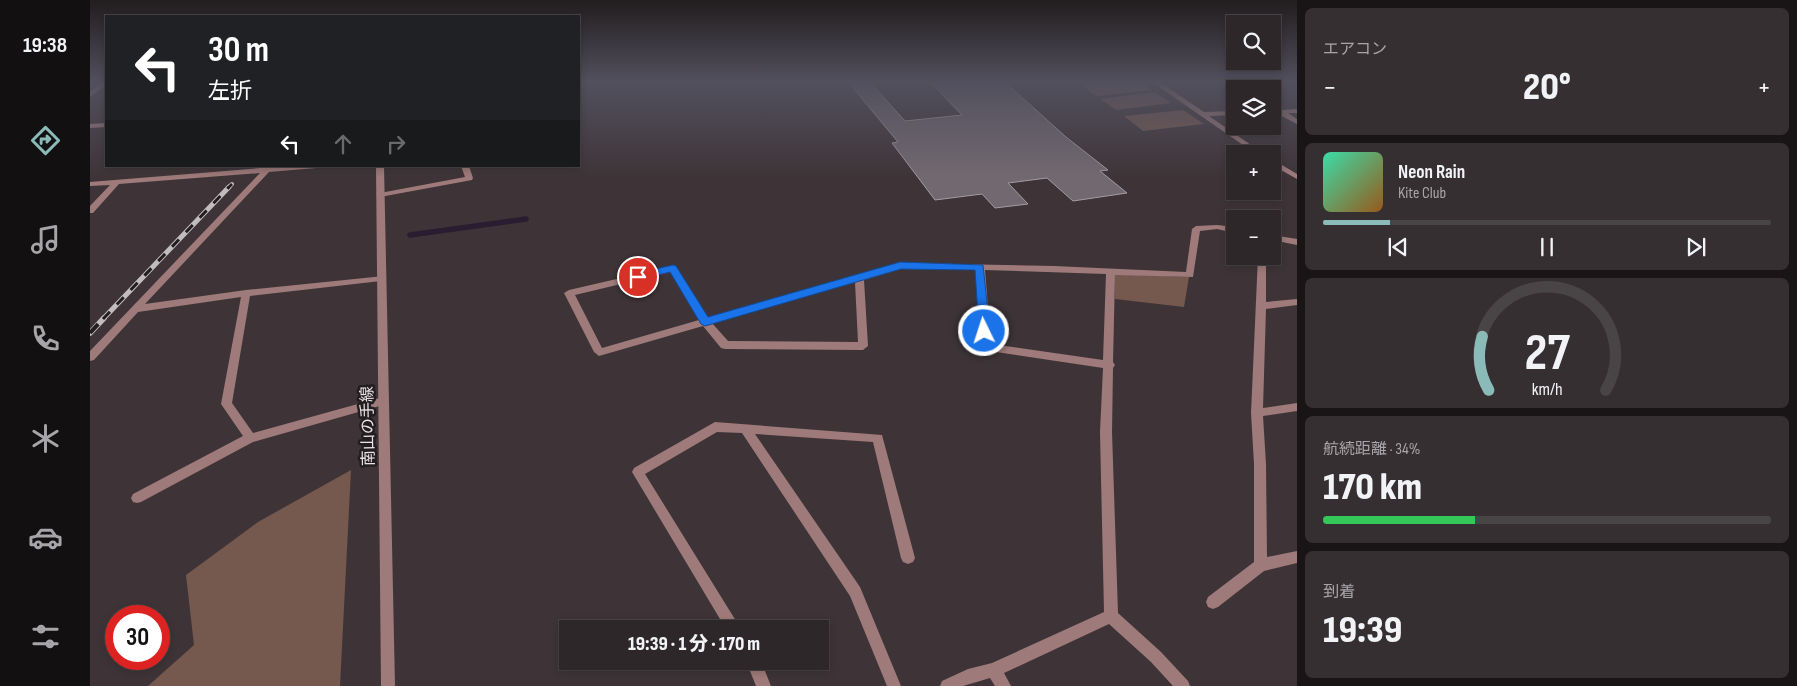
<!DOCTYPE html>
<html lang="ja">
<meta charset="utf-8">
<style>
body{margin:0;font-family:"Sofia Sans Condensed","Noto Sans JP",sans-serif;background:#362f31;color:#f1f3f6;height:100vh;display:flex;flex-direction:column;font-size:19px;white-space:nowrap}
*{box-sizing:border-box;margin:0}
p{font-size:16px;color:#a7a5a8}
.icon{flex:none;width:28px;height:28px;fill:none;stroke:currentColor;stroke-width:2;stroke-linecap:round;stroke-linejoin:round}
.map{position:relative;flex:1;overflow:hidden}
.sheet{display:flex;flex-direction:column;gap:8px;padding:8px;background:#191517;width:500px}
.sheet>*{flex:none}
.hud{position:absolute;left:15px;top:15px;width:475px;height:152px;border-radius:0px;box-shadow:0 2px 8px #0003,0 0 0 1px #494446;background:#202124;color:#fff;overflow:hidden}
.buttons{position:absolute;left:1136px;top:15px;display:grid;gap:10px}
.buttons a{display:grid;place-items:center;width:55px;height:55px;border-radius:0px;background:#2e2729;box-shadow:0 2px 8px #0003,0 0 0 1px #494446;font-size:25px}
.speed{position:absolute;left:15px;top:605px;display:flex;gap:10px;font-size:25px;font-weight:700;text-align:center}
.speed>*{display:grid;place-content:center;width:65px;height:65px;border-radius:50%;background:#2e2729;box-shadow:0 2px 8px #0003,0 0 0 1px #494446;line-height:1}
.speed .limit{border:8px solid #d22;background:#fff;color:#111}
.pin{position:absolute;display:grid;place-items:center;width:42px;height:42px;color:#fff;margin:-21px;border:2px solid #fff;border-radius:50%;box-shadow:0 1px 5px #0007}
.me{position:absolute;width:55px;margin:-28px;rotate:356deg;stroke-linejoin:round;filter:drop-shadow(0 0 4px #0008)}
.turn{display:flex;align-items:center;gap:18px;height:105px;padding:0 20px;font-size:22px}
.turn .icon{width:65px;height:65px;stroke-width:2.5}
.turn b{display:block;font-size:35px;line-height:42px}
.lanes{display:flex;align-items:center;height:48px;padding:0 20px;background:#0003;justify-content:center;gap:25px;direction:ltr}
.lanes .off{opacity:.35}
.big{font-size:38px;font-weight:800;line-height:1.1}
.sheet .card{flex:1;display:flex;flex-direction:column;justify-content:center;gap:8px;min-width:0;padding:0 18px;border-radius:8px;background:#362f31}
.sheet .dial{align-items:center;gap:0}
.dial svg{height:130px;overflow:visible;fill:none;stroke:#494446;stroke-width:7;stroke-linecap:round;text-anchor:middle}
.dial text{fill:#f1f3f6;stroke:none}
.song{display:flex;align-items:center;gap:15px}
.cover{width:60px;height:60px;border-radius:8px;background:linear-gradient(135deg,hsl(160 70% 55%),hsl(30 70% 35%))}
.played{height:5px;border-radius:2px;background:linear-gradient(90deg,#8bbbb9 15%,#494446 15%)}
.keys{display:flex;justify-content:space-around;direction:ltr}
.heat{display:flex;justify-content:space-between;align-items:center;font-size:28px;direction:ltr}
.charge{height:8px;border-radius:4px;background:linear-gradient(90deg,#34c759 34%,#494446 0)}
.trip{position:absolute;left:469px;top:620px;width:270px;height:50px;border-radius:0px;background:#2e2729;box-shadow:0 2px 8px #0003,0 0 0 1px #494446;font-weight:800;line-height:50px;text-align:center}
main{display:flex;flex:1;min-height:0}
.dock{display:flex;flex-direction:column;width:90px;justify-content:space-around;align-items:center;background:#121010;color:#a7a5a8}
.dock .icon{width:35px;height:35px}
.dock .selected{color:#8bbbb9}
.dock b{font-size:22px;color:#f1f3f6}
.map>svg:first-child{display:block}
.green{fill:#75584e}
.lines{fill:none;stroke-linecap:round;stroke-linejoin:round}
.stream{stroke:#2a1c31;stroke-width:5.5}
.building{fill:#726970;stroke:#a59ba2}
.minor{fill:#9f7a7a;fill-rule:evenodd}
.tertiary{fill:#9f7a7a;fill-rule:evenodd}
.rail-far2-casing{stroke:#c3bcbe;stroke-width:4}
.rail-far1-casing{stroke:#c3bcbe;stroke-width:5}
.rail-casing{stroke:#c3bcbe;stroke-width:5.5}
.rail-far2{stroke:#221d1f;stroke-width:2.5;stroke-dasharray:8;stroke-linecap:butt}
.rail-far1{stroke:#221d1f;stroke-width:3;stroke-dasharray:10;stroke-linecap:butt}
.rail{stroke:#221d1f;stroke-width:4;stroke-dasharray:12;stroke-linecap:butt}
.route{fill:#1a73e8;stroke:#114b97}
.labels{text-anchor:middle;stroke-width:5;stroke-linejoin:round;paint-order:stroke}
.street-label{font-size:16px;fill:#e9e3e5;stroke:#221d1f}
</style>
<main>
<nav class="dock">
<b>19:38</b>
<svg class="icon selected" aria-label="directions" viewBox="0 0 24 24"><path d="M12 3l9 9-9 9-9-9zM9 14v-3h6M13 9l2 2-2 2"/></svg>
<svg class="icon" aria-label="music" viewBox="0 0 24 24"><path d="M9 18V5l10-2v13"/><circle cx="6" cy="18" r="3"/><circle cx="16" cy="16" r="3"/></svg>
<svg class="icon" aria-label="phone" viewBox="0 0 24 24"><path d="M5 4h4l2 5-3 2q2 4 5 5l2-3 5 2v4C11 20 4 13 5 4z"/></svg>
<svg class="icon" aria-label="climate" viewBox="0 0 24 24"><path d="M12 3v18M4 7l16 10M4 17L20 7"/></svg>
<svg class="icon" aria-label="car" viewBox="0 0 24 24"><path d="M5 17H2v-5l4-1 3-4h7l3 4 3 1v5h-3M9 17h6M6 11h13"/><circle cx="7" cy="17" r="2"/><circle cx="17" cy="17" r="2"/></svg>
<svg class="icon" aria-label="filters" viewBox="0 0 24 24"><path d="M4 7h16M4 17h16"/><circle cx="9" cy="7" r="2"/><circle cx="15" cy="17" r="2"/></svg>
</nav>
<div class="map">
<svg width="1207" height="686" viewBox="0 0 1207 686">
<rect width="100%" height="100%" fill="#3e3437"/>
<path class="green" d="M1011 82H1050L1062 90 1006 96 990 84Z
M1065 92 1081 103 1026 110 1010 99Z
M1093 110 1114 124 1053 131 1034 116Z
M1025 274 1099 277 1094 307 1025 299Z
M261 470 250 686H58L104 645 96 575 168 522Z"/>
<g class="lines">
<path class="stream" d="M320 235 436 219"/>
</g>
<path class="building" d="M758 82H780L815 121 872 115 840 82H915L976 137 1018 170 1010 171 1037 193 983 201 957 178 918 183 938 204 905 208 892 194 845 200 802 143 808 142Z"/>
<g class="lines">
<path class="minor" d="M12 82H16V85L0 97V92Z
M489 82H499L489 86Z
M1062 82H1070L1114 112 1145 111V115L1119 116 1174 154H1166Z
M1137 82H1145L1154 89H1146Z
M1182 105 1191 110 1207 109V113H1198L1207 119V124L1186 113 1182 110Z
M16 123V127L0 128V124Z
M1182 159 1207 174V179L1182 165Z
M195 166H230L226 168 179 172 55 304 156 290 294 276 296 278 291 281 160 296 142 403 163 433 293 397 297 398 298 401 297 404 293 405 163 442 51 502 47 503 43 502 41 498 43 494 153 436 131 404 151 297 48 312 4 360 0 361V351L170 173 29 184 3 213H0V206L20 185 0 186V182Z
M371 166H379L383 178 382 180 290 197 286 195 290 193 375 177Z
M1127 225 1145 227V233L1127 229 1110 231 1103 277 1025 275 1023 362 1025 365 1023 368 1022 432 1028 613 1071 652 1098 681 1100 686H1083L1061 662 1019 624 914 673 921 686H905L900 678 873 686H850L852 681 878 669 902 663 1014 612 1010 432 1013 368 892 350 891 347 886 270 811 269 774 280 778 346 773 350 635 349 631 348 613 326 509 356 504 352 474 293 479 290 583 266 586 267 617 318 811 263 964 266 1096 272 1102 229 1106 226ZM895 270 1016 274 1013 360 901 344ZM581 272 609 320 512 348 485 295ZM765 282 768 342 638 341 622 323Z
M1182 235 1207 239V245L1182 240Z
M1168 256H1176V302L1207 299V305L1176 309 1173 408 1207 403V411L1173 416 1176 464 1177 557 1207 551V563L1174 571 1128 607 1123 609 1118 607 1116 602 1118 597 1164 562V464L1161 413Z
M625 422 792 435 825 558 823 562 818 564 813 562 811 558 783 442 665 434 770 587 811 686H797L760 596 652 433 627 432 555 474 651 629H636L542 472 544 468Z
M656 661H671L681 686H666Z"/>
<path class="tertiary" d="M286 166H294L305 686H291Z"/>
<defs>
<path id="rail-far2" d="M138 188 142 184"/>
<path id="rail-far1" d="M13 319 139 187"/>
<path id="rail" d="M0 333 14 318"/>
</defs>
<use href="#rail-far2" class="rail-far2-casing"/>
<use href="#rail-far1" class="rail-far1-casing"/>
<use href="#rail" class="rail-casing"/>
<use href="#rail-far2" class="rail-far2"/>
<use href="#rail-far1" class="rail-far1"/>
<use href="#rail" class="rail"/>
</g>
<linearGradient id="sky" x2="0" y2="1"><stop stop-color="#221d1e"/><stop offset="0.46" stop-color="#52505e"/><stop offset="1" stop-color="#52505e" stop-opacity="0"/></linearGradient>
<rect width="1207" height="178" fill="url(#sky)"/>
<path class="route" d="M810 262 893 265 900 331 898 334H891L889 331 885 270 811 269 615 326 611 324 580 272 548 280 543 277 544 274 583 265 586 266 618 317Z"/>
<g class="labels">
<g class="street-label">
<text transform="translate(277 426) rotate(-91)" y="6">南山の手線</text>
</g>
</g>
</svg>
<div class="buttons">
<a><svg class="icon" aria-label="search" viewBox="0 0 24 24"><circle cx="10" cy="10" r="6"/><path d="M15 15l6 6"/></svg></a>
<a><svg class="icon" aria-label="layers" viewBox="0 0 24 24"><path d="M12 4l9 5-9 5-9-5zM3 14l9 5 9-5"/></svg></a>
<a>+</a>
<a>−</a>
</div>
<div class="speed"><div class="limit">30</div></div>
<div class="pin" style="left:548px;top:277px;background:#d93025"><svg class="icon" aria-label="arrive" viewBox="0 0 24 24"><path d="M6 21V4h12l-3 4 3 4H6"/></svg></div>
<svg class="me" style="left:894px;top:331px" viewBox="-20 -20 40 40"><circle r="17" fill="#1a73e8" stroke="#fff" stroke-width="3"/><path d="M0-11L8 9 0 5-8 9z" fill="#fff"/></svg>
<div class="trip">19:39 · 1 分 · 170 m</div>
<div class="hud">
<div class="turn"><svg class="icon" aria-label="left" viewBox="0 0 24 24"><path d="M17 20v-9H6M10 6l-5 5 5 5"/></svg><div><b>30 m</b>左折</div></div>
<div class="lanes"><svg class="icon" aria-label="left" viewBox="0 0 24 24"><path d="M17 20v-9H6M10 6l-5 5 5 5"/></svg><svg class="icon off" aria-label="ahead" viewBox="0 0 24 24"><path d="M12 20V5M6 11l6-6 6 6"/></svg><svg class="icon off" aria-label="right" viewBox="0 0 24 24"><path d="M7 20v-9h11M14 6l5 5-5 5"/></svg></div>
</div>
</div>
<section class="sheet">
<div class="card"><p>エアコン</p>
<div class="heat"><a>−</a><b class="big">20°</b><a>+</a></div>
</div>
<div class="card">
<div class="song"><i class="cover"></i><div><b>Neon Rain</b><p>Kite Club</p></div></div>
<div class="played"></div>
<div class="keys"><svg class="icon" aria-label="previous" viewBox="0 0 24 24"><path d="M18 5L8 12l10 7zM5 5v14"/></svg><svg class="icon" aria-label="pause" viewBox="0 0 24 24"><path d="M8 5v14M16 5v14"/></svg><svg class="icon" aria-label="next" viewBox="0 0 24 24"><path d="M6 5l10 7-10 7zM19 5v14"/></svg></div>
</div>
<div class="card dial"><svg viewBox="0 0 100 80">
<path d="M14 69A42 42 0 1 1 86 69"/>
<path d="M14 69A42 42 0 0 1 10 36" stroke="#8bbbb9"/>
<text x="50" y="56" font-size="32" font-weight="700">27</text>
<text x="50" y="72" font-size="11">km/h</text>
</svg></div>
<div class="card"><p>航続距離 · 34%</p><b class="big">170 km</b><div class="charge"></div></div>
<div class="card"><p>到着</p><b class="big">19:39</b></div>
</section>
</main>
